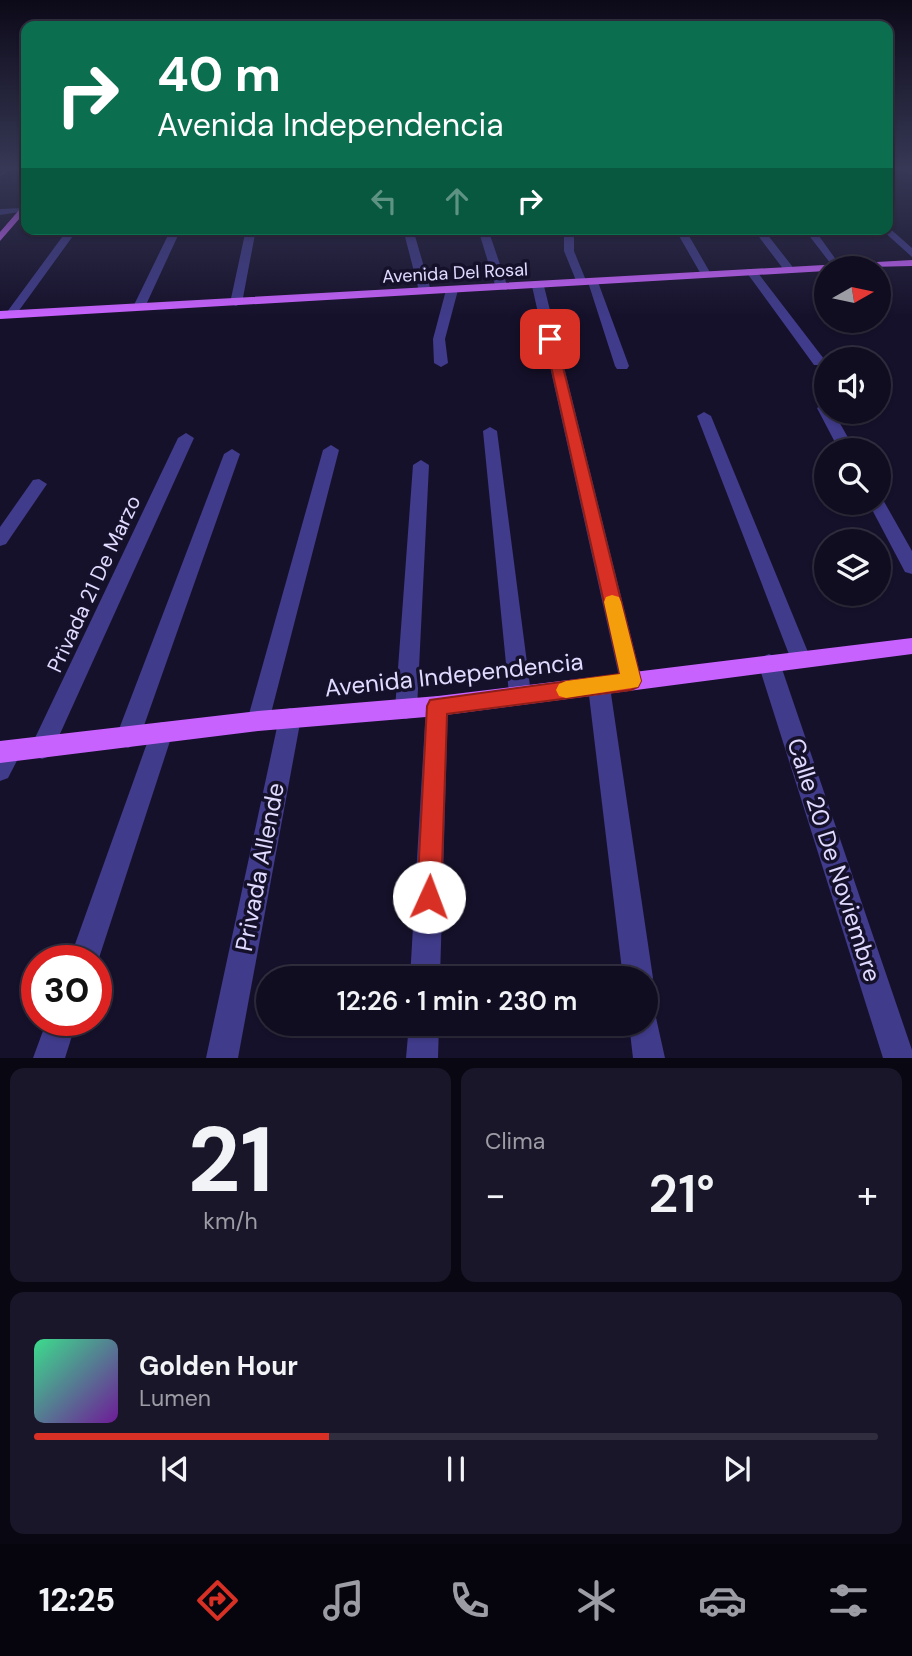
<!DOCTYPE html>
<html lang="es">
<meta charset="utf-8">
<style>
body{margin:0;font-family:"DM Sans",sans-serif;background:#191629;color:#f1f3f6;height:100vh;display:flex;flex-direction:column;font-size:26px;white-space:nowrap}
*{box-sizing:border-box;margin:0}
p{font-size:23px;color:#9c9ca5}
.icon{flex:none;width:38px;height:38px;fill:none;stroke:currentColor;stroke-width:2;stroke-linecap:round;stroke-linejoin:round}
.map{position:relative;height:1058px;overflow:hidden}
.panel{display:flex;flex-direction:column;gap:10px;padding:10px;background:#090712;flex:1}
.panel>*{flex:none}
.hud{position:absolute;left:21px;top:21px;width:872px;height:214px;border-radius:14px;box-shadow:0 2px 5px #0004,0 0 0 2px #302d3e;background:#0b6e4f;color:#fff;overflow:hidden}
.needle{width:46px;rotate:81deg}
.fabs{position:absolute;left:814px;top:256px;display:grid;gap:14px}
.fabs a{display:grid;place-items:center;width:77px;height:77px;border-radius:50%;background:#100d20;box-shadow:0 2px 5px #0004,0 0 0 2px #302d3e;font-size:35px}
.speed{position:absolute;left:21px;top:945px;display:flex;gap:14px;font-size:35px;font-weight:700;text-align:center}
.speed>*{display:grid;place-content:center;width:91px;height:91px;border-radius:50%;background:#100d20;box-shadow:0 2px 5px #0004,0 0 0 2px #302d3e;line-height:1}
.speed .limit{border:10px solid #d22;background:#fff;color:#111}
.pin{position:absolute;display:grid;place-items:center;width:60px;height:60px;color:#fff;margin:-30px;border-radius:14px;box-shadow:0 4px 10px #0006}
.me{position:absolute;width:77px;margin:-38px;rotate:2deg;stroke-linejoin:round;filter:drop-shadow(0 0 5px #0008)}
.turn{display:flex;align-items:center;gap:24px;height:147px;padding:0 21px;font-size:32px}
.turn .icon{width:91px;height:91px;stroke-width:2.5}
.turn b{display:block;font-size:49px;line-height:60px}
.lanes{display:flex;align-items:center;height:66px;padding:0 21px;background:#0003;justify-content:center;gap:35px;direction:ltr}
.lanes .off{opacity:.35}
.big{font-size:52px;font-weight:600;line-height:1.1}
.panel .widget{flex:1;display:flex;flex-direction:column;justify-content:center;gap:10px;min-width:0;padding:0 24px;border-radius:14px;background:#191629}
.panel .dial{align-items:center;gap:0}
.dial b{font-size:91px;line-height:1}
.song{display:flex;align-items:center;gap:21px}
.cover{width:84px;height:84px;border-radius:10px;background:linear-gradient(135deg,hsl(150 70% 55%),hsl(280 70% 35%))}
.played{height:7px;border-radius:4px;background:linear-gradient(90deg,#d93025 35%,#302d3e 35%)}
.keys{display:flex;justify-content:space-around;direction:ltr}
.heat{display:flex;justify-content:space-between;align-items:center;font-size:38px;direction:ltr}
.panel .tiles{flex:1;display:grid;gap:10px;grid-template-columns:1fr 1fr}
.widget:last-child{grid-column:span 2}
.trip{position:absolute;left:256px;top:966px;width:402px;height:70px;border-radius:35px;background:#100d20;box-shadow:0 2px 5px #0004,0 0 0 2px #302d3e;font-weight:600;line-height:70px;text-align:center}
.dock{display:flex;height:112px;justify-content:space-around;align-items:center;background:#06050d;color:#9c9ca5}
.dock .icon{width:49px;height:49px}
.dock .active{color:#d93025}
.dock b{font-size:32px;color:#f1f3f6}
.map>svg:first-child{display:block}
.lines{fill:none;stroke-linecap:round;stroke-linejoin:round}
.minor{fill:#403b8a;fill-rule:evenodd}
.major{fill:#c862ff;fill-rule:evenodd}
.route{fill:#d93025;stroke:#8d1f18;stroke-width:2}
.slow{fill:#f59e0b}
.labels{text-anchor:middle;stroke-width:7;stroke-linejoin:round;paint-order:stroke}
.far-street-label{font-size:18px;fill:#e0dbff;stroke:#16112b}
.street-label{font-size:21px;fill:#e0dbff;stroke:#16112b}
.near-street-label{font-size:24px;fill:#e0dbff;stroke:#16112b}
</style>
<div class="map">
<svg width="912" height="1058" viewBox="0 0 912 1058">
<rect width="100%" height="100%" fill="#16112b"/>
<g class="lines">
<path class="minor" d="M2 169H11L0 177Z
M890 169 912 170V174Z
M0 209 22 208 26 211 0 215Z
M887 226 912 248V257L881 229H887Z
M68 229H78L15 316H7V312Z
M171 229H181L145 307 135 309 133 307Z
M246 229H256L242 303 236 306 230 303Z
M403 229H413L431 291 429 293 419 291Z
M478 229H488L508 288 506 290 496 288Z
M564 229H574V251L587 283 586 285 577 283 564 251Z
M675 229H685L711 274 710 276H702Z
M753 229H763L792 266V270H784Z
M804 229H814L842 268H834Z
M747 269H755L824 359V365H814L747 273Z
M589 280 598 282 629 366 627 369H617L615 366 588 282Z
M538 283 544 286 642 681 639 688 631 690 623 688 620 681 532 286Z
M452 287 458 290 445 339 448 363 441 367 434 363 433 339 446 290Z
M824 404 826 411H833L855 450H839L817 408Z
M704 412 711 416 810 657 807 663 800 666 793 663 790 657 697 416Z
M490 427 497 431 531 694 528 701 520 704 512 701 509 694 483 431Z
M186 433 194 438 50 756 42 759 34 756 30 748 34 740 178 438Z
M331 445 339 450 269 721 266 728 258 731 250 728 247 721 323 450Z
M232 449 240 454 140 737 136 744 128 748 120 744 116 737 224 454Z
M421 460 429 465 417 709 414 716 406 719 398 716 395 709 413 465Z
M39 479 47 484 6 544 0 546V527L33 480Z
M878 497 882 498 912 551V574L905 572 868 502H878Z
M769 654 776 657 780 663 912 1050V1058H883L758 663 762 657Z
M599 678 607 680 610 687 653 978 646 990V978H623L588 687 591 680Z
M437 696 445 699 448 706 440 978H410L426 706 429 699Z
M290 708 298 711 301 718 238 1058H206L279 718 282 711Z
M162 722 170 725 173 732 98 961 96 964V961H69L151 732 154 725Z
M10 740 18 743 22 751 8 778 0 781V746Z
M646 1009 655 1013 665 1058H633L629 1024H646Z
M47 1020H77L65 1058H33Z
M409 1024H439L438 1058H406Z"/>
<path class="major" d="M26 202V211L0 241V232Z
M912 260V266L826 268V271L0 319V311Z
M912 638V654L438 716 258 731 0 763V741L258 711 438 696Z"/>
</g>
<linearGradient id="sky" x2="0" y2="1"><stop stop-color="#0c0918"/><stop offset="0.53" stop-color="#363855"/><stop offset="1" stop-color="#363855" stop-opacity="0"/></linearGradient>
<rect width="912" height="317" fill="url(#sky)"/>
<path class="route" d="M550 335 556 339 641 681 638 687 631 690 447 714 441 897 438 905 429 909 420 905 417 897 427 706 430 700 620 674 545 339Z"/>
<path class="slow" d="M612 595 619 597 621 602 641 681 638 687 566 698 559 696 556 690 559 684 566 681 620 674 604 602 606 597Z"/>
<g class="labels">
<g class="far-street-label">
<text transform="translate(455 273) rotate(-3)" y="6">Avenida Del Rosal</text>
</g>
<g class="street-label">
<text transform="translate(94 584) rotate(-65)" y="7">Privada 21 De Marzo</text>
</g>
<g class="near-street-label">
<text transform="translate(454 675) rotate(-6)" y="8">Avenida Independencia</text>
<text transform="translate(834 860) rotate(72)" y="8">Calle 20 De Noviembre</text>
<text transform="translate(260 867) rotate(-79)" y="8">Privada Allende</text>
</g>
</g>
</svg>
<div class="fabs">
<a><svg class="needle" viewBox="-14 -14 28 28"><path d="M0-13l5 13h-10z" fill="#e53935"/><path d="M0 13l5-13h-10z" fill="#9c9ca5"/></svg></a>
<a><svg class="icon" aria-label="sound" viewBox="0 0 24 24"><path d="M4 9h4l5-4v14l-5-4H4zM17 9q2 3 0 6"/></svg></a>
<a><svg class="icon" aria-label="search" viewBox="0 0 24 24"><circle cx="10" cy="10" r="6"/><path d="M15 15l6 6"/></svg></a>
<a><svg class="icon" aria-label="layers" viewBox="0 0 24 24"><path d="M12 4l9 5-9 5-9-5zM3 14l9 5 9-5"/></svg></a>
</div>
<div class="speed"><div class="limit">30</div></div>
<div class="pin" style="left:550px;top:339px;background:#d93025"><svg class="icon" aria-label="arrive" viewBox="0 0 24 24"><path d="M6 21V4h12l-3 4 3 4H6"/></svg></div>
<svg class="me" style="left:429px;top:897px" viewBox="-20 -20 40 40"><circle r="19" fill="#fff"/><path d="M0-13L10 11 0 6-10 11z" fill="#d93025"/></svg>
<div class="trip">12:26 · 1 min · 230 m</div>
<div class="hud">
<div class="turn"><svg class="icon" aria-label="right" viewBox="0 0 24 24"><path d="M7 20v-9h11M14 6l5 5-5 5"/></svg><div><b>40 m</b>Avenida Independencia</div></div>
<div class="lanes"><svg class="icon off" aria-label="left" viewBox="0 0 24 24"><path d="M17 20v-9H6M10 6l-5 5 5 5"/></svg><svg class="icon off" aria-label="ahead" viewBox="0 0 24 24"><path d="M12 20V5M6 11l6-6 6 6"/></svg><svg class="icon" aria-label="right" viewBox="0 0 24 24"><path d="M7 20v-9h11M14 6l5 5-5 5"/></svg></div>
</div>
</div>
<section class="panel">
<div class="tiles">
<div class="widget dial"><b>21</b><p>km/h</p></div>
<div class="widget"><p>Clima</p>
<div class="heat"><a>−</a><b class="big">21°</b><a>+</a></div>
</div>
<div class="widget">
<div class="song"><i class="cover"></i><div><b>Golden Hour</b><p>Lumen</p></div></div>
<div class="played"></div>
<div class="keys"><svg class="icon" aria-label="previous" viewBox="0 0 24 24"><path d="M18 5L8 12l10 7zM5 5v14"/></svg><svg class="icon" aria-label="pause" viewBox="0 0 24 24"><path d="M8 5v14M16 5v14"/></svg><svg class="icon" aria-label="next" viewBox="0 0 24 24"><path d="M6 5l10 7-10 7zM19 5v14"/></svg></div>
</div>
</div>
</section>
<nav class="dock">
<b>12:25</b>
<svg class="icon active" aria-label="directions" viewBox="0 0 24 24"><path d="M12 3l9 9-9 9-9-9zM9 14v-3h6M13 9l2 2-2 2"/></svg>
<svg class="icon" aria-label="music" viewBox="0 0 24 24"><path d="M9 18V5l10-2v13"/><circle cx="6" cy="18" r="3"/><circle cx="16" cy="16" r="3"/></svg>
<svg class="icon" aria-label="phone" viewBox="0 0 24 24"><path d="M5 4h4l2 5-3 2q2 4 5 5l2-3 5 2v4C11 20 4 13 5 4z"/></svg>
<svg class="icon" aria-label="climate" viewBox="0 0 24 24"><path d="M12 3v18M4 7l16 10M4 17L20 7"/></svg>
<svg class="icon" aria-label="car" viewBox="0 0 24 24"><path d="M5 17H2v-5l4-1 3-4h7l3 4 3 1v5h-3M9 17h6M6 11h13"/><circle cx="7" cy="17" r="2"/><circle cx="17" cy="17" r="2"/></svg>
<svg class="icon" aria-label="filters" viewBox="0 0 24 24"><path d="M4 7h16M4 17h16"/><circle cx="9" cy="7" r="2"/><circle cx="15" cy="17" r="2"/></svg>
</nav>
